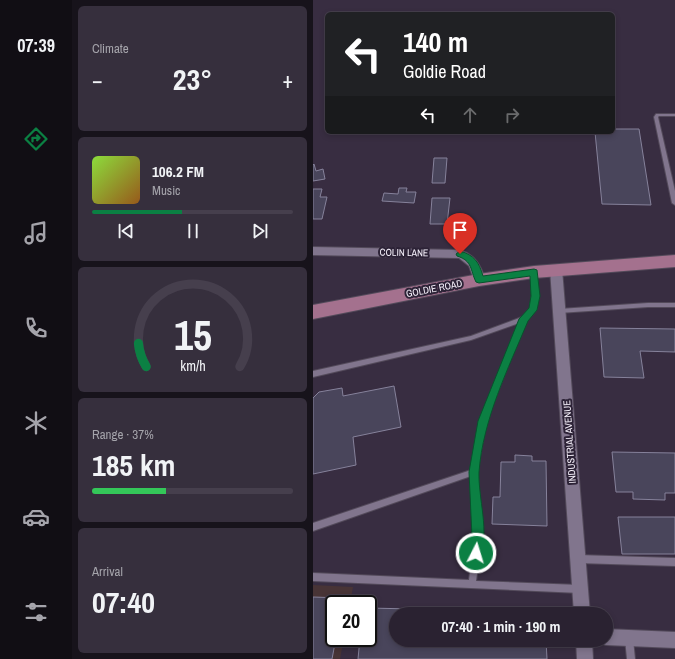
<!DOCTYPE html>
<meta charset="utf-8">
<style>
body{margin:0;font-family:"Archivo Narrow",sans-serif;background:#362f3d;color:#f1f3f6;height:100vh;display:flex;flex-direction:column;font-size:15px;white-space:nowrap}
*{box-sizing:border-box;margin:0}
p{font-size:13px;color:#a5a4ab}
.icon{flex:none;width:22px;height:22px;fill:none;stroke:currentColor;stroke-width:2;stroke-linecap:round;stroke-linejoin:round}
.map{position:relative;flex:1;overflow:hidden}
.panel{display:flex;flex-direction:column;gap:6px;padding:6px;background:#17131b;width:241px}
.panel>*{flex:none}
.hud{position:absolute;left:12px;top:12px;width:290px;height:122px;border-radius:6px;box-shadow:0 2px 6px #0003,0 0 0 1px #463f4d;background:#202124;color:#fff;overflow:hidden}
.speed{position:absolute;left:12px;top:595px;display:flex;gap:8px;font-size:20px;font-weight:700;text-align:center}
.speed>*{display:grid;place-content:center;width:52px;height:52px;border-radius:50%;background:#2a2231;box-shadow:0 2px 6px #0003,0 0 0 1px #463f4d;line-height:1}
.speed .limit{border:2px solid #111;border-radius:6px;background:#fff;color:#111}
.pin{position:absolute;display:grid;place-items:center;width:34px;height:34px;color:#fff;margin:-41px -17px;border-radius:50% 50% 50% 0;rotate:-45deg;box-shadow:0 0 4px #0007}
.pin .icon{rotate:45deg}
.me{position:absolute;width:44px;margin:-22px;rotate:5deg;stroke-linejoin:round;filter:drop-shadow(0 0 3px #0008)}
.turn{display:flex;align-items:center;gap:14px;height:84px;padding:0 12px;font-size:18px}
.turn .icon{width:52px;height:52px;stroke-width:2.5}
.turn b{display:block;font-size:28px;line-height:34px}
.lanes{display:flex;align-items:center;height:38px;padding:0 12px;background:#0003;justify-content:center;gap:20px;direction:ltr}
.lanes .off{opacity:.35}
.big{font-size:30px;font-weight:700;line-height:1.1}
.panel .widget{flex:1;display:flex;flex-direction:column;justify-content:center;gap:6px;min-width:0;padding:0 14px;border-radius:6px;background:#362f3d}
.panel .dial{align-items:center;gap:0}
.dial svg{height:104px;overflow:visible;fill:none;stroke:#463f4d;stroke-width:7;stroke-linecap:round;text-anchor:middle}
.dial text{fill:#f1f3f6;stroke:none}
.song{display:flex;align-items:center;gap:12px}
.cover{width:48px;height:48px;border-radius:6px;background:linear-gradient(135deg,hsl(90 70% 55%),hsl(30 70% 35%))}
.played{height:4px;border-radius:2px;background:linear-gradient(90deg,#0b8043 45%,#463f4d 45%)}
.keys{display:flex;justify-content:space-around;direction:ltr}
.heat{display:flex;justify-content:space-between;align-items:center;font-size:22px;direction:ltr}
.charge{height:6px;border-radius:3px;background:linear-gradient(90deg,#34c759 37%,#463f4d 0)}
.trip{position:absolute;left:76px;top:607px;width:224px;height:40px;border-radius:20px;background:#2a2231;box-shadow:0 2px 6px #0003,0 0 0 1px #463f4d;font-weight:700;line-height:40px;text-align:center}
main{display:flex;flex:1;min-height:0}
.dock{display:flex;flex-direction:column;width:72px;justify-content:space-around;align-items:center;background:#110e14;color:#a5a4ab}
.dock .icon{width:28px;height:28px}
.dock .current{color:#0b8043}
.dock b{font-size:18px;color:#f1f3f6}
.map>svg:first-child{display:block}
.commercial{fill:#483436}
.building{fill:#49455b;stroke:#86829b}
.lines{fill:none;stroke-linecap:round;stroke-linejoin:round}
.lane-casing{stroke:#534a5a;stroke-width:2}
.street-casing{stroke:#534a5a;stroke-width:2}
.secondary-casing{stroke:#534a5a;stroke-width:2}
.lane{fill:#81758d;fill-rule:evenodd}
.street{fill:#81758d;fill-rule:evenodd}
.secondary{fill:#a4718e;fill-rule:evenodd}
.route{fill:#0b8043;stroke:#07532c}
.labels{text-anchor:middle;stroke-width:4;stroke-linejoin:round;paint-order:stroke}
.street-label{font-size:10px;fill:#f8f3fd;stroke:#2d2337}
</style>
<main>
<nav class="dock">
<b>07:39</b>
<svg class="icon current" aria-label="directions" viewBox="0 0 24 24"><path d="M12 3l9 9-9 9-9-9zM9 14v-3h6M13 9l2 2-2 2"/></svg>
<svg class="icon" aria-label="music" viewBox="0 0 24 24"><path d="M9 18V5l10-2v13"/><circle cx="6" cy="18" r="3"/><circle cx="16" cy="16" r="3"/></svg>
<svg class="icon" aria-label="phone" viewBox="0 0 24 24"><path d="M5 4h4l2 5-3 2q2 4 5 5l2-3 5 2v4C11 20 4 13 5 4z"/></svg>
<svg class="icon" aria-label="climate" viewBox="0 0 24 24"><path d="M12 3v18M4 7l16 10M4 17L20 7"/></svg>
<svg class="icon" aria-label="car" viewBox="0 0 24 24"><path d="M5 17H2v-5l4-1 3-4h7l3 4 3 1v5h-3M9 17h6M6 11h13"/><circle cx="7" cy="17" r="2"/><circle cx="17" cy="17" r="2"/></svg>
<svg class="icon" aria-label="filters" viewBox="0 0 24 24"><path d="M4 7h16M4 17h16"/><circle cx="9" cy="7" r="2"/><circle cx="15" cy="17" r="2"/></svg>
</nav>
<section class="panel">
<div class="widget"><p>Climate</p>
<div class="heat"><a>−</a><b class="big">23°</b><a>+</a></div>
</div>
<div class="widget">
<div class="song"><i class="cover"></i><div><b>106.2 FM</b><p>Music</p></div></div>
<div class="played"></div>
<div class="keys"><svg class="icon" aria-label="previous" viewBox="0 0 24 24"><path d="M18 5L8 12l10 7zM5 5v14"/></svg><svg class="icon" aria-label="pause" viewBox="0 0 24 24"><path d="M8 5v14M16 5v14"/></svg><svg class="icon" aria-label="next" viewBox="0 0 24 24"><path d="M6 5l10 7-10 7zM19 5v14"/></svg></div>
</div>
<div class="widget dial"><svg viewBox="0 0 100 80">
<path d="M14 69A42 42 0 1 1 86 69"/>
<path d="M14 69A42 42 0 0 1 8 51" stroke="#0b8043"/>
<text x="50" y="56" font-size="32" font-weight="700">15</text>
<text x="50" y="72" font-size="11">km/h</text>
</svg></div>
<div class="widget"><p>Range · 37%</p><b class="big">185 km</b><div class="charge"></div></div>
<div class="widget"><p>Arrival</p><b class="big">07:40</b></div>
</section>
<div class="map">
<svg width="362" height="659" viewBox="0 0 362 659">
<rect width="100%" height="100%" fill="#382d41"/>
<path class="commercial" d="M0 585 40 587 37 604H21V638H31L27 659H0Z"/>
<path class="building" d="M300 129H326L338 205 289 204 282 132H300Z
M121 158H134L132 183H119Z
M1 164 3 171 10 169 12 179 0 181V165Z
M86 188H94L93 192H103L101 203 69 201 71 193 85 194Z
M0 189H9L7 197H14L9 219H0Z
M119 198H137L134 224H117Z
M287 328 362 329V352L327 351 331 378 291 377Z
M81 386 88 427 40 437 43 465 0 474V398L6 392 29 388 30 396Z
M299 452 362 453V493H352V500L320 499V492H303Z
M202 455 219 456V461H233L234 526 179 524 180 497H187L188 462H202Z
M305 517H362V554H309Z
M0 597 29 598 28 604H21V638H23L19 659H0Z
M55 608 233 612V614H83V640H233L234 659H45L47 638H55Z"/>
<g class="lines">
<defs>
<path id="lane" d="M343 114H362V116H346L345 117 362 191V205L359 203 341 117Z
M221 270 224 272 225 296 223 310 213 320 173 421 164 472 169 537 163 581 267 585 270 586 271 589 270 592 267 593 0 581V573L156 580 161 537 158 476 0 531V523L158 470 167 421 206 323 158 340 0 377V371L158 336 209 317 217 309 219 296 218 272Z
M335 303H362V307H335L246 313H244L243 311 244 309H246Z
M265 555 362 558V566L265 563 262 562 261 559 262 556Z
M316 635 319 636 320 639 322 659H314L312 639 313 636Z"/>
<path id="street" d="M0 247 147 250C162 255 168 265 172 280L170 283 166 284 162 283 156 266 146 258 0 255Z
M243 265 247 266 249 269 277 614H261L237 269 239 266Z
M293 629 362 632V648L293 645 287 643 286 640H293Z
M263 640H279L280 659H264Z"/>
<path id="secondary" d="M362 255V267L221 278 166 286 0 319V305L166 274 221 266Z"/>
</defs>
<use href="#lane" class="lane-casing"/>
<use href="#street" class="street-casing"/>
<use href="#secondary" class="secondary-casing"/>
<use href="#lane" class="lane"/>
<use href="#street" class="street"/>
<use href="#secondary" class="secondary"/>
</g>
<path class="route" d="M147 251C161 255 166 262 170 276L221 269 224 270 227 296 224 310 215 321C195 369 170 419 166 472 165 497 177 533 167 557L163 558 159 557 157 553 159 537 156 472 165 421 206 319 216 308 218 296 217 276 166 283 163 282C157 270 160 261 144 256L143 254Z"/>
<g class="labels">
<g class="street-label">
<text transform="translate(91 252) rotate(1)" y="4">COLIN LANE</text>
<text transform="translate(121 288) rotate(-11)" y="4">GOLDIE ROAD</text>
<text transform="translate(256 442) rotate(-94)" y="4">INDUSTRIAL AVENUE</text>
</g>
</g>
</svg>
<div class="speed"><div class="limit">20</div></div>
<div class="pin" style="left:147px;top:254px;background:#d93025"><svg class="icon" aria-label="arrive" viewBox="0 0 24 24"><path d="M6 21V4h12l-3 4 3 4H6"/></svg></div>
<svg class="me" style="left:163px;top:553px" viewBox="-20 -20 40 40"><circle r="17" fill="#0b8043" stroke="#fff" stroke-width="3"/><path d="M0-11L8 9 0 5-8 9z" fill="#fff"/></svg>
<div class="trip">07:40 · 1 min · 190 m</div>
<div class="hud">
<div class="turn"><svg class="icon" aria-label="left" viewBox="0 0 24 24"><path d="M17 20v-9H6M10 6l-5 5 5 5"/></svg><div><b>140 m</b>Goldie Road</div></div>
<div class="lanes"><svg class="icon" aria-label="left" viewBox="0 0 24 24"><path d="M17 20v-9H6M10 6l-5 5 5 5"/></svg><svg class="icon off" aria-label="ahead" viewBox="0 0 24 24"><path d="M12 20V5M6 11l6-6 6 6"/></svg><svg class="icon off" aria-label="right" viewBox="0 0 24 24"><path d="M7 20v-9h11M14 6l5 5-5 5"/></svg></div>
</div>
</div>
</main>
